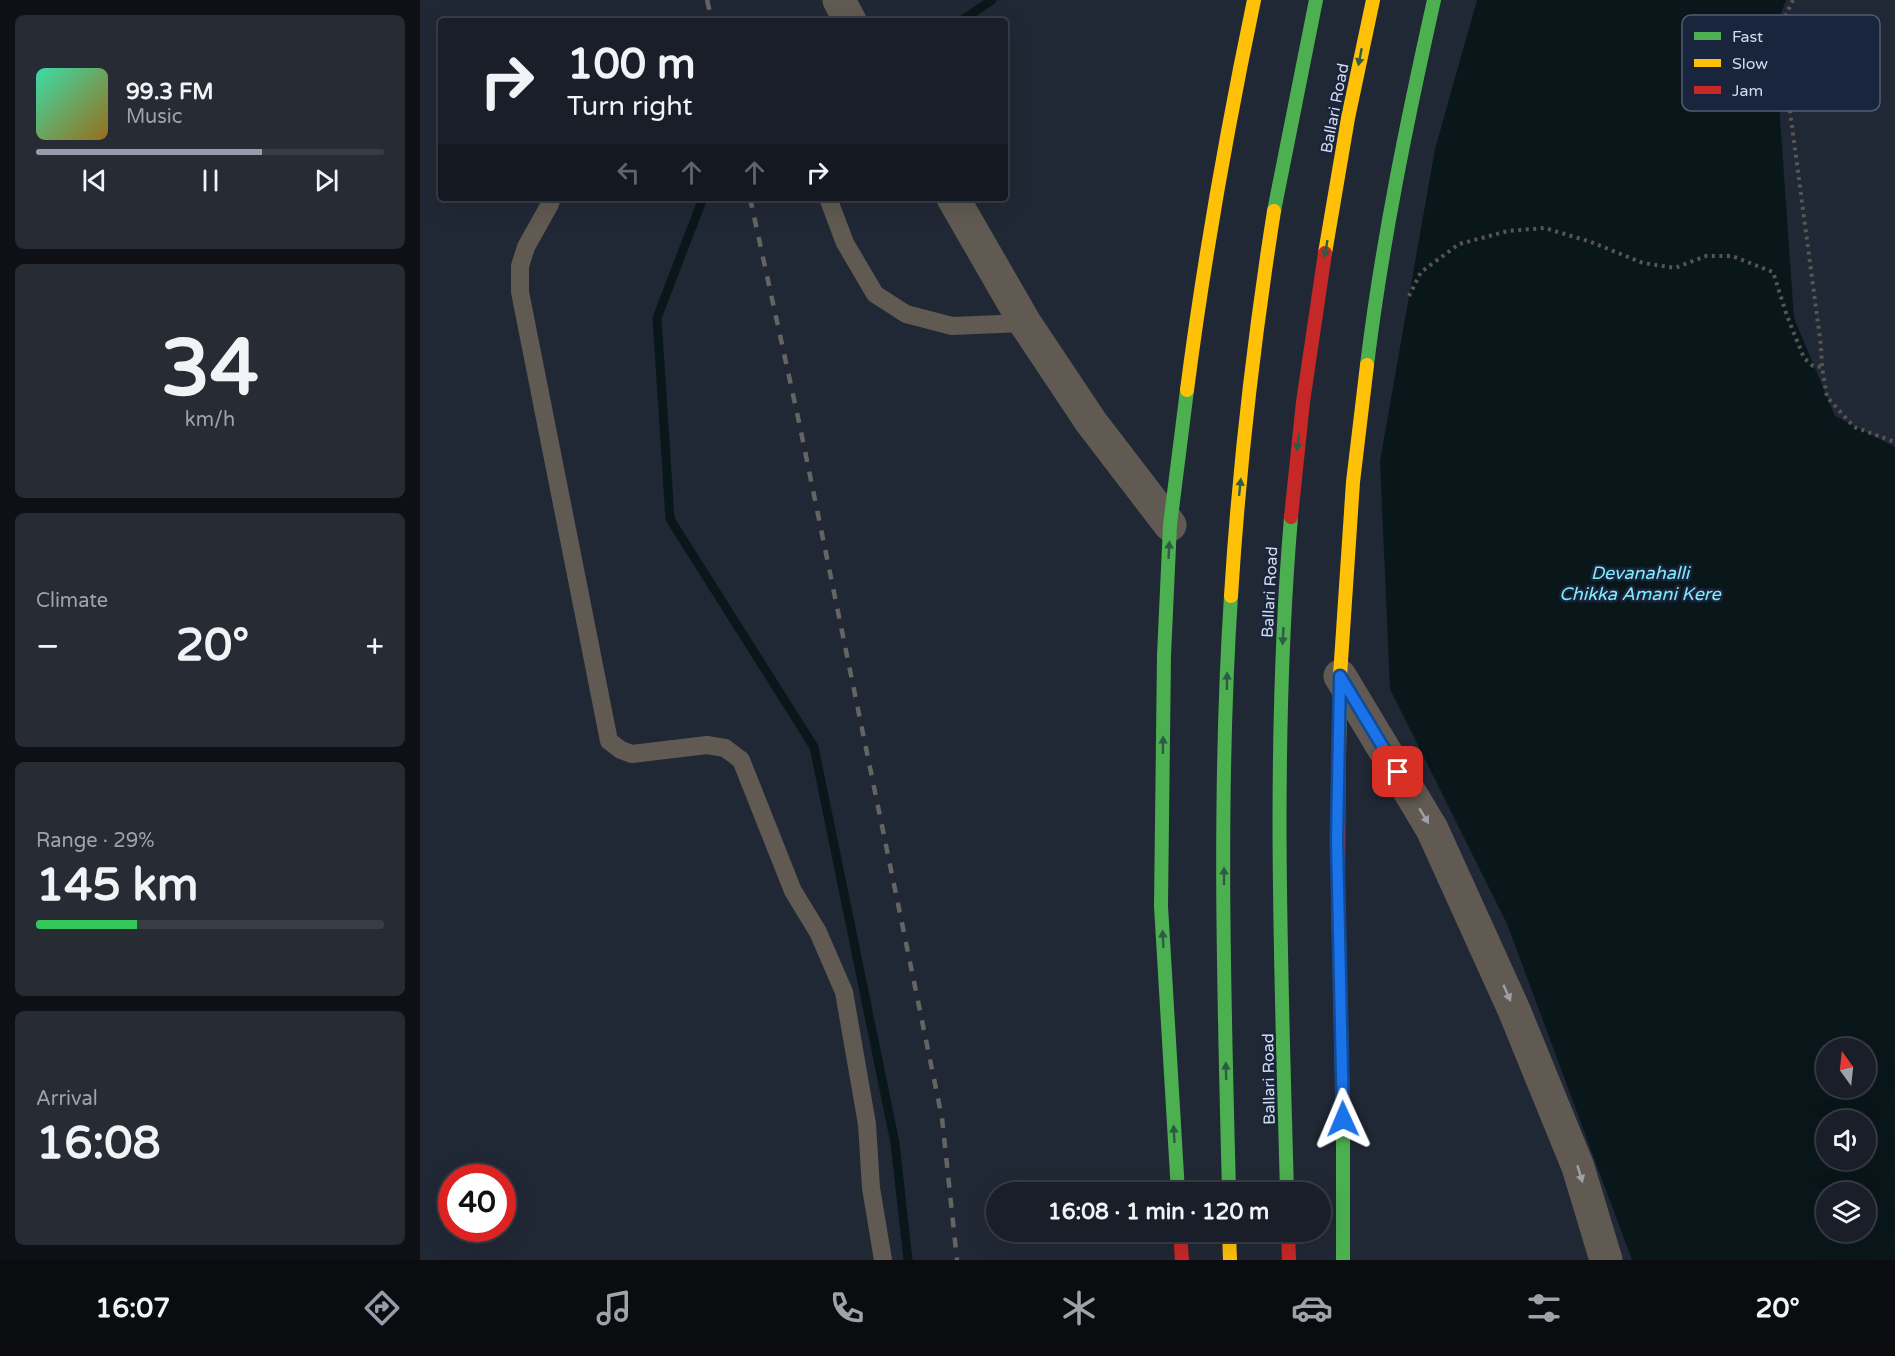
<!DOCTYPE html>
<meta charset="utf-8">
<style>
body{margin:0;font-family:"Varela Round",sans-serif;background:#262b34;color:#f1f3f6;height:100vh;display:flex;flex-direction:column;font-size:22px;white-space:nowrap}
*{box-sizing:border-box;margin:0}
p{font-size:20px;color:#9fa2a8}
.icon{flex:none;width:33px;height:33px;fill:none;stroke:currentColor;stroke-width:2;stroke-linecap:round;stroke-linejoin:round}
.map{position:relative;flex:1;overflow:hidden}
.panel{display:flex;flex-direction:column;gap:15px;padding:15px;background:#0e1016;width:420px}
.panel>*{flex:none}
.guide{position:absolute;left:18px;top:18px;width:570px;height:183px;border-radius:6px;box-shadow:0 6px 24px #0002,0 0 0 2px #373c45;background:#191e28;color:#f1f3f6;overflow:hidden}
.needle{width:39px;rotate:345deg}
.fabs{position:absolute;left:1396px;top:1038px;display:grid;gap:12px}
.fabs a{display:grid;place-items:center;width:60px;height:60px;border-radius:50%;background:#191e28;box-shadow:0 6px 24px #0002,0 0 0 2px #373c45;font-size:30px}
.speed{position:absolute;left:18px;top:1164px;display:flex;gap:12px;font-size:30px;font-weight:700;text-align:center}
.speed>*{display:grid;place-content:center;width:78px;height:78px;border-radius:50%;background:#191e28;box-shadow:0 6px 24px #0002,0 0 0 2px #373c45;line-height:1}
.speed .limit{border:9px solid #d22;background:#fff;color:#111}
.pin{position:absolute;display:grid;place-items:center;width:51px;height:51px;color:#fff;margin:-26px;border-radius:12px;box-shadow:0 3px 9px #0006}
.me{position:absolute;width:66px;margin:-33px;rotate:359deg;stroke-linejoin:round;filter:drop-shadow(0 0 4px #0008)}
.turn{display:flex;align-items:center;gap:21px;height:126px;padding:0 30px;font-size:27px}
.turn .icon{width:78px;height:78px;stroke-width:2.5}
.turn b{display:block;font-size:42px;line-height:51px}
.lanes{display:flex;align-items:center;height:57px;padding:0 30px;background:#0003;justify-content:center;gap:30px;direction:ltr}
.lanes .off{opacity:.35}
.big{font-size:45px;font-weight:700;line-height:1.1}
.panel .card{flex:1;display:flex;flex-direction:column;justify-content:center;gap:9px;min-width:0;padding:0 21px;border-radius:9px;background:#262b34}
.panel .dial{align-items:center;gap:0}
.dial b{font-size:78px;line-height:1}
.song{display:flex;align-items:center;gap:18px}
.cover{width:72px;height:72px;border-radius:9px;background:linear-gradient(135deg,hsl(160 70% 55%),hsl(40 70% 35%))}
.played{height:6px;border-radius:3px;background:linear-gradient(90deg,#959cab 65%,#373c45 65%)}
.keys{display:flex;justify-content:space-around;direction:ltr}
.heat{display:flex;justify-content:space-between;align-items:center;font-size:33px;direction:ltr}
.charge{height:9px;border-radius:4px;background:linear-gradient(90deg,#34c759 29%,#373c45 0)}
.trip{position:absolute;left:566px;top:1182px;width:345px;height:60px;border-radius:30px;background:#191e28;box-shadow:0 6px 24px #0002,0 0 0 2px #373c45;font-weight:700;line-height:60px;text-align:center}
.dock{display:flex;height:96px;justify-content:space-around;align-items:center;background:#0a0c10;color:#9fa2a8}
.dock .icon{width:42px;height:42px}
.dock .current{color:#959cab}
.dock b{font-size:27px;color:#f1f3f6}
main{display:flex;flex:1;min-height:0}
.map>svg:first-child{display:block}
.water{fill:#0a171a;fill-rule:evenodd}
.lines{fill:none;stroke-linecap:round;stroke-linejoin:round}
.stream{stroke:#0a171a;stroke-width:9}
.path{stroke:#585553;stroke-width:4;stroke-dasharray:3 4.5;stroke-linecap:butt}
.lane{stroke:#605a52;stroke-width:18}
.street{stroke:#605a52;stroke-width:33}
.fast{stroke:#4caf50;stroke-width:14}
.slow{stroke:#ffc107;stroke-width:14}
.jam{stroke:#c62828;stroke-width:14}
.rail{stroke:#666463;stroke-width:4.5;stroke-dasharray:10 10;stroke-linecap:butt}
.oneway{fill:#2d5c45}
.oneway2{fill:#9fa1a6}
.route-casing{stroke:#114b97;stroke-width:15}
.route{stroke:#1a73e8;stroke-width:10}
.labels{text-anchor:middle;stroke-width:5;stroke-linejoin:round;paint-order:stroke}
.street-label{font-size:16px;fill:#d3dbeb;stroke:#19253d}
.water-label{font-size:18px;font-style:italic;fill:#82ebfa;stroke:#19253d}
.key{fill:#19253d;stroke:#515c71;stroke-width:1.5}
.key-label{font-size:16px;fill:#d3dbeb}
</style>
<main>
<section class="panel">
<div class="card">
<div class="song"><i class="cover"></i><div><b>99.3 FM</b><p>Music</p></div></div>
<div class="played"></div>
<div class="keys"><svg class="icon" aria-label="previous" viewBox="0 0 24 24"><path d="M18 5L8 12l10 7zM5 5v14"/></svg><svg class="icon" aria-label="pause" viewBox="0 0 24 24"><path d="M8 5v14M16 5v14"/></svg><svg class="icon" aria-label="next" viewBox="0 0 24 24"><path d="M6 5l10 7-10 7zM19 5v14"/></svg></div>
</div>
<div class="card dial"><b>34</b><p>km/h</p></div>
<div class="card"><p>Climate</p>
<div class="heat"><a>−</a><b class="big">20°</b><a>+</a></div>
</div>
<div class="card"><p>Range · 29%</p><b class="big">145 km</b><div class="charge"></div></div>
<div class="card"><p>Arrival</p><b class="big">16:08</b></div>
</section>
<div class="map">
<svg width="1475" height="1260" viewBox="0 0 1475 1260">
<rect width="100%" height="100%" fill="#212835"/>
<path class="water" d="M1057 0H1366L1354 32 1374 318 1415 416 1475 447V1260H1212L1087 924 970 689 960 461 1015 149ZM1407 1048H1446V1088H1407ZM1407 1120H1446V1160H1407ZM1407 1192H1446V1232H1407Z"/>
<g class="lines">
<path class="stream" d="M541 21 572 0
M283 198 237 318 250 519 394 747 475 1143 488 1260"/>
<path class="path" d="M1373 0 1365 17 1363 58 1401 346 1402 367 1407 397 1434 427 1475 442
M989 296 1001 272 1039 244 1088 231 1125 228 1171 242 1223 263 1255 268 1286 256H1312L1353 272 1367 316 1384 358 1393 366 1402 367"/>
<path class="lane" d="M132 198 130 204 106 247 100 266V292L189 741 201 750 212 754 287 745 305 748 321 760 373 891 398 932 424 992 447 1124 451 1188 463 1260
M408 198 425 243 455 294 486 314 532 326 605 323"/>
<path class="street" d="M419 0 430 21
M533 198 605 323 671 422 750 525
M920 676 1012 829 1094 1010 1158 1167 1186 1260"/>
<path class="fast" d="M854 211 896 0
M947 365C962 242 987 121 1014 0
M918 889 923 1119V1260
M758 1192 741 906 744 655 750 525 767 390
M809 1192C804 994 798 794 811 596
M867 1192C861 967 852 742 871 517"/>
<path class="slow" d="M905 253 928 118 953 0
M767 390C784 259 807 129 834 0
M811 596C819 467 834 338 854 211
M919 754 920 676 933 482 947 365
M809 1232 810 1260"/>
<path class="jam" d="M871 517 883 402 905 253
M918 889 919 754
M760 1232 762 1260
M868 1232 869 1260"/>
<path class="rail" d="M287 0 292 21
M330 198 379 422 522 1118 537 1260"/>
</g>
<defs><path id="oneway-solid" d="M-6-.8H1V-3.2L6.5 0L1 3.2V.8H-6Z" transform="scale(1.5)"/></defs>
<g class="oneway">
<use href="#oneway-solid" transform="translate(940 57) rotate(101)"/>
<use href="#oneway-solid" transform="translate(906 249) rotate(99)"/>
<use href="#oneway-solid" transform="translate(878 442) rotate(97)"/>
<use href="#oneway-solid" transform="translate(820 487) rotate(-84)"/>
<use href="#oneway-solid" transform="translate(749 550) rotate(-87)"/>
<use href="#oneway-solid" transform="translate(863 636) rotate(93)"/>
<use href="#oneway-solid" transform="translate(807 681) rotate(-89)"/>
<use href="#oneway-solid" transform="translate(743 745) rotate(-89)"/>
<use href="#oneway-solid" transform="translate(804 876) rotate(-90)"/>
<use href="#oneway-solid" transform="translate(743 939) rotate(-93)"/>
<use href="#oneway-solid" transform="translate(806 1071) rotate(-91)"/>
<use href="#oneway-solid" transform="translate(754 1134) rotate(-93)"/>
</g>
<g class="oneway2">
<use href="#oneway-solid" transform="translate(1004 816) rotate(59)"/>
<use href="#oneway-solid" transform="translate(1087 993) rotate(66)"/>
<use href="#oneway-solid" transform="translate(1160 1174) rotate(73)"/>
</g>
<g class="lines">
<defs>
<path id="route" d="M923 1119 917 840 920 676 978 772"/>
</defs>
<use href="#route" class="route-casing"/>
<use href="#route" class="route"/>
</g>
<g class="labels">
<g class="street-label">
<text transform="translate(914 108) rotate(-79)" y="6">Ballari Road</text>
<text transform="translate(849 592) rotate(-87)" y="6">Ballari Road</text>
<text transform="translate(848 1079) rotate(-91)" y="6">Ballari Road</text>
</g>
<g class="water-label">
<text x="1220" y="579">Devanahalli<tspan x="1220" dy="21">Chikka Amani Kere</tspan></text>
</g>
</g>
<rect x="1262" y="15" width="198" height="96" rx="9" class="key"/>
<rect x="1274" y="32" width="27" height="8" fill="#4caf50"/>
<rect x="1274" y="59" width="27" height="8" fill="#ffc107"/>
<rect x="1274" y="86" width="27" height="8" fill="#c62828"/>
<g class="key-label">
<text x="1312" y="42">Fast</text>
<text x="1312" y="69">Slow</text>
<text x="1312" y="96">Jam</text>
</g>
</svg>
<div class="fabs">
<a><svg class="needle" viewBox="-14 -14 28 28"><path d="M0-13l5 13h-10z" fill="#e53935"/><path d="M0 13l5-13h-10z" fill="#9fa2a8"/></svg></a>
<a><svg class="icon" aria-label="sound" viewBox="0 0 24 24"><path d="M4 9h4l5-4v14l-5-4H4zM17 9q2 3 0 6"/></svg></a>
<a><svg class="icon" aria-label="layers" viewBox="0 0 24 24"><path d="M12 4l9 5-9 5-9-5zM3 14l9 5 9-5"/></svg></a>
</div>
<div class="speed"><div class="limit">40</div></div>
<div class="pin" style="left:978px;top:772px;background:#d93025"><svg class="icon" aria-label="arrive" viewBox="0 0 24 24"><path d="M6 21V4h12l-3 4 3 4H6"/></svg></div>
<svg class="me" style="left:923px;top:1119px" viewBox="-20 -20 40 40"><path d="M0-17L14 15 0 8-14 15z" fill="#1a73e8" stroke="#fff" stroke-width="4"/></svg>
<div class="trip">16:08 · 1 min · 120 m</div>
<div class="guide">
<div class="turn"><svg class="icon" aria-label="right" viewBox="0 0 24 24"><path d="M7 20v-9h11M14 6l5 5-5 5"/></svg><div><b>100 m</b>Turn right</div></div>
<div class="lanes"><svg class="icon off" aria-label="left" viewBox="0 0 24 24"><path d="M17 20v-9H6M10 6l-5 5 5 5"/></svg><svg class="icon off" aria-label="ahead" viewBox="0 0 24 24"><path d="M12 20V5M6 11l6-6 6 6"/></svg><svg class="icon off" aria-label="ahead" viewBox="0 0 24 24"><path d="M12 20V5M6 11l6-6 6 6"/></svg><svg class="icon" aria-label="right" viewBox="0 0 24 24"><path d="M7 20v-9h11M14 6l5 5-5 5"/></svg></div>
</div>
</div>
</main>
<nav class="dock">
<b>16:07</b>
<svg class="icon current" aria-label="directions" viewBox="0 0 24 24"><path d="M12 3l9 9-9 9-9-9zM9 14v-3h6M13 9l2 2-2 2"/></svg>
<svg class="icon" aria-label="music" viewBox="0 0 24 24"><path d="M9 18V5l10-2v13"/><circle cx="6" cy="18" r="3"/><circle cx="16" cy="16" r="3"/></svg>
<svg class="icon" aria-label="phone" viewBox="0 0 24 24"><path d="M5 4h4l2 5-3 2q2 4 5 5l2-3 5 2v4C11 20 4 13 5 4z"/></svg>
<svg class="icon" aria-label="climate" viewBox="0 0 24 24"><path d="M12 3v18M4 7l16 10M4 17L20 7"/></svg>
<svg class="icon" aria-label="car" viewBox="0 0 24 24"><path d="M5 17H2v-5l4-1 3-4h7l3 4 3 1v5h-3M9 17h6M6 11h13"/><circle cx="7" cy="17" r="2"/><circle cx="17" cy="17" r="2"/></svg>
<svg class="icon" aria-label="filters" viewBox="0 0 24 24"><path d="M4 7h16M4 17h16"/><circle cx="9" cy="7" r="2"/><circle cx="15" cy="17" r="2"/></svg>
<b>20°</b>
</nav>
